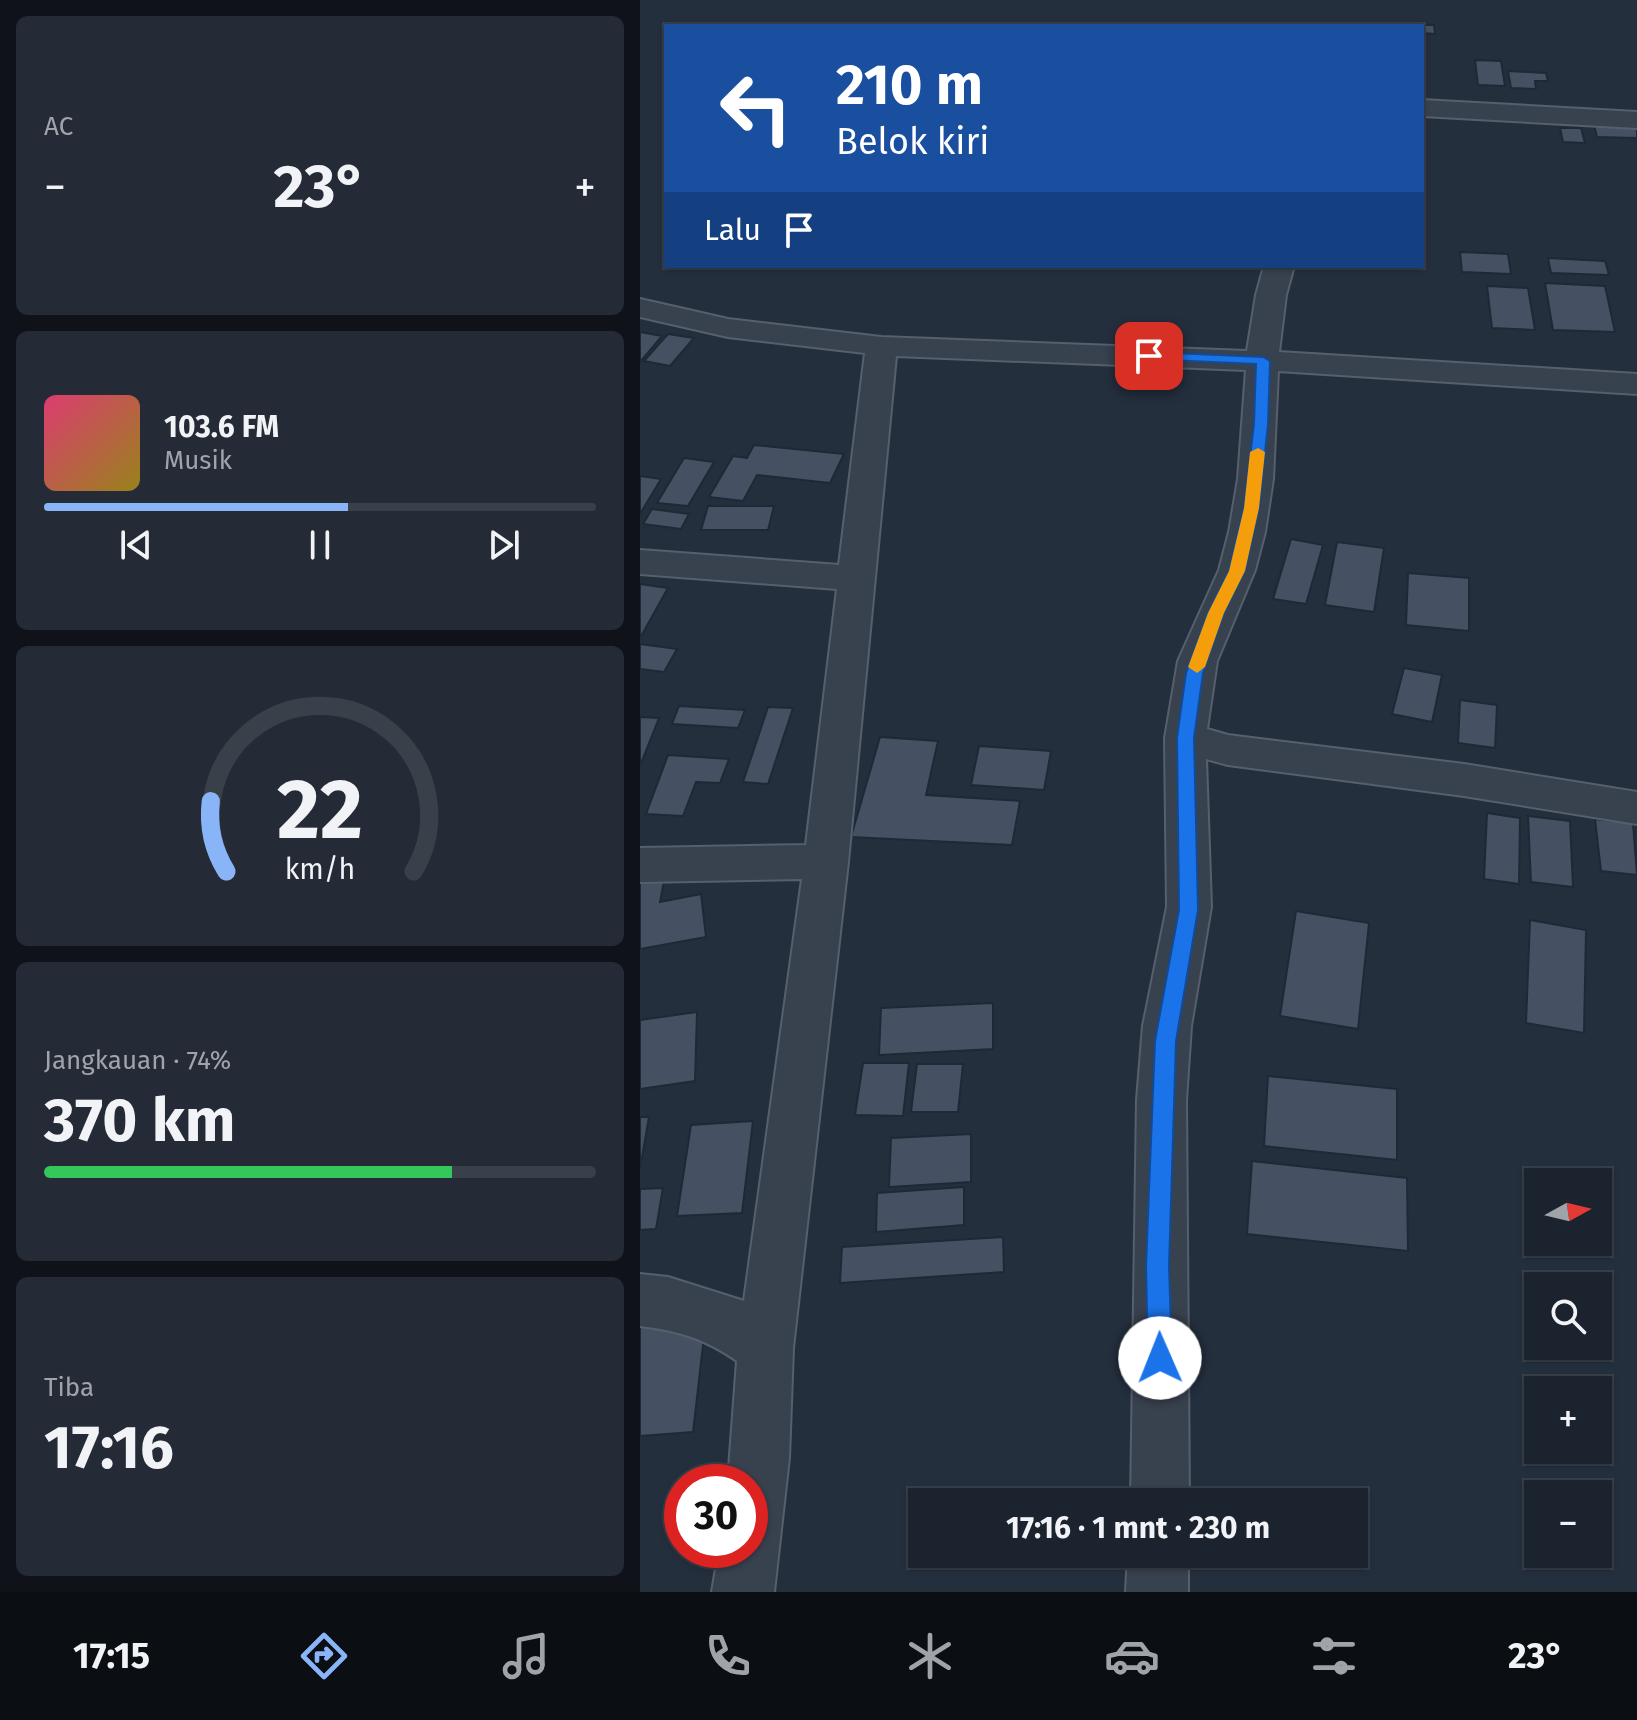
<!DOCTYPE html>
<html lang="id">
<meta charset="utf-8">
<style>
body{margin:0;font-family:"Fira Sans",sans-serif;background:#242b36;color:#f1f3f6;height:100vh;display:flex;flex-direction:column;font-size:30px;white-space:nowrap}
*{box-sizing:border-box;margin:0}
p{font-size:26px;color:#a0a4aa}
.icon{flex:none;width:44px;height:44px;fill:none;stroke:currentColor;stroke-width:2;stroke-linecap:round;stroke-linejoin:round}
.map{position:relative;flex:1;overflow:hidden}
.drawer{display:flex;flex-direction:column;gap:16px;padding:16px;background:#0f1319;width:640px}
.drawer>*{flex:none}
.hud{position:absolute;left:24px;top:24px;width:760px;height:244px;border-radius:0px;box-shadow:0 2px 6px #0004,0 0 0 2px #39404a;background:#1a4fa0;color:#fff;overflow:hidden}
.needle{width:52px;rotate:82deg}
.fabs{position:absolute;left:884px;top:1168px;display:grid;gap:16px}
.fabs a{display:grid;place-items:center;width:88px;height:88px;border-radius:0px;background:#1b232e;box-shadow:0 2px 6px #0004,0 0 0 2px #39404a;font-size:40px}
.speed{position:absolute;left:24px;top:1464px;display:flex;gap:16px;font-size:40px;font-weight:700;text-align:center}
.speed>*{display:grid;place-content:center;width:104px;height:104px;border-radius:50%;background:#1b232e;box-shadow:0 2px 6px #0004,0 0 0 2px #39404a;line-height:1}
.speed .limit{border:12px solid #d22;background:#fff;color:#111}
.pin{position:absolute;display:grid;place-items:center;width:68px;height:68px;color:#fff;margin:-34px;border-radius:16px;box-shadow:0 4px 12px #0006}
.me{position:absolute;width:88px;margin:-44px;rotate:359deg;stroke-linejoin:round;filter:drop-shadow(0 0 6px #0008)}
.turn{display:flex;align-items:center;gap:28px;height:168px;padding:0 40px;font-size:36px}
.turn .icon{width:104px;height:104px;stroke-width:2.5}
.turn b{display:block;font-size:56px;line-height:68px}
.then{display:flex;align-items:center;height:76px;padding:0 40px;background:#0003;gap:16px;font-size:30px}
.big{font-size:60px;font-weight:700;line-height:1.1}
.drawer .tile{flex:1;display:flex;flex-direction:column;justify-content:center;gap:12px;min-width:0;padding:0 28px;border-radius:12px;background:#242b36}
.drawer .dial{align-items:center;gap:0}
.dial svg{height:208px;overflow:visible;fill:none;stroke:#39404a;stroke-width:7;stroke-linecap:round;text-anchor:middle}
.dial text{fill:#f1f3f6;stroke:none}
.song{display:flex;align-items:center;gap:24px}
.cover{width:96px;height:96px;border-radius:12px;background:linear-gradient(135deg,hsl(340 70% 55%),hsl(50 70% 35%))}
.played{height:8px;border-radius:4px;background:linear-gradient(90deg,#8ab4f8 55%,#39404a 55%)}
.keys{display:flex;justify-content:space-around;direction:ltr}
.heat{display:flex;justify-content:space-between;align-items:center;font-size:44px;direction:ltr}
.charge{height:12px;border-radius:6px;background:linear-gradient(90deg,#34c759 74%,#39404a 0)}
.trip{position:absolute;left:268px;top:1488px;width:460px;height:80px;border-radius:0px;background:#1b232e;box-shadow:0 2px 6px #0004,0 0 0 2px #39404a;font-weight:700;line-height:80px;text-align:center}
.tab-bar{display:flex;height:128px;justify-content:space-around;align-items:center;background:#0b0e12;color:#a0a4aa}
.tab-bar .icon{width:56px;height:56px}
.tab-bar .current{color:#8ab4f8}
.tab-bar b{font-size:36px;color:#f1f3f6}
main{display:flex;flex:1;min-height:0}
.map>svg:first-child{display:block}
.building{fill:#455162;stroke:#1f2835;stroke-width:2}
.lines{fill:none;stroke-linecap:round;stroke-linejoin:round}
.street-casing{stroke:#565f6c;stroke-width:4}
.street{fill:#38414e;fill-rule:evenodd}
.route{fill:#1a73e8;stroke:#114b97;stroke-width:2}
.slow{fill:#f59e0b}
</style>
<main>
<section class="drawer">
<div class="tile"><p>AC</p>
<div class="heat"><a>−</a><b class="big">23°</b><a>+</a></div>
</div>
<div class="tile">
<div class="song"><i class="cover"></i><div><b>103.6 FM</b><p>Musik</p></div></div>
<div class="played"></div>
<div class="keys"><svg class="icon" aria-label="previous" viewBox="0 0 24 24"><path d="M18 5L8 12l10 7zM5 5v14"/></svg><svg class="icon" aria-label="pause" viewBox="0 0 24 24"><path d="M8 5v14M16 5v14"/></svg><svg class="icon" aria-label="next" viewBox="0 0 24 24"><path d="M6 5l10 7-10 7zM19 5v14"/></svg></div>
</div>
<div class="tile dial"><svg viewBox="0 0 100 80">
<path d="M14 69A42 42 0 1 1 86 69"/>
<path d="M14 69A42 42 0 0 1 8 42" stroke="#8ab4f8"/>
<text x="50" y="56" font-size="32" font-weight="700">22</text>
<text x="50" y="72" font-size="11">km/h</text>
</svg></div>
<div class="tile"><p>Jangkauan · 74%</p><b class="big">370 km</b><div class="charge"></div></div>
<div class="tile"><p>Tiba</p><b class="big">17:16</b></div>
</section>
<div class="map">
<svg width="997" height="1592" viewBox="0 0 997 1592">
<rect width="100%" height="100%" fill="#242f3e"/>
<path class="building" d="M748 23 794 25 795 34 782 33V26H748Z
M835 60 861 61 865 86 838 85Z
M868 71 906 73 908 81H895L896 89 871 88Z
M954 125 997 126V138L957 137Z
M920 128H941L945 143 923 142Z
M820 252 868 254 871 274 822 272Z
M908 258 965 261 969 275 911 273Z
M905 283 965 286 975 332 913 330Z
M847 286 888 288 895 330 852 328Z
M0 332 22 336 1 361 0 360Z
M28 334 54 338 30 366 4 361Z
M114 445 204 454 190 483 117 475 103 501 69 497 93 456 107 458Z
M44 458 74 462 48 506 17 503Z
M0 476 21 479 0 514Z
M68 506H134L128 530H61Z
M12 509 49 514 41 529 3 524Z
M651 539 683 545 666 604 633 599Z
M697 542 744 548 734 612 685 605Z
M768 573 829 578V631L766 625Z
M0 584 28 588 0 638Z
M0 644 37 649 24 672 0 669Z
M764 668 802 675 792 722 752 714Z
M820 700 857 705 855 748 818 743Z
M39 706 105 710 98 728 32 724Z
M128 707 153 708 128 784 103 782Z
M0 717 19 718 0 766Z
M240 737 298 741 286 795 380 801 372 845 211 837Z
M339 746 411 751 404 790 331 785Z
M28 755 89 759 80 783 56 782 43 816 6 814Z
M847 813 880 818 879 884 844 879Z
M888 816 930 821 933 887 891 882Z
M955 819 993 823 997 875 961 871Z
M27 866 20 902 61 894 66 937 0 949V868Z
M656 911 729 923 718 1029 640 1016Z
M890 920 946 930 944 1033 886 1023Z
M353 1003V1049L239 1055 241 1008Z
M57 1012 55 1081 0 1089V1020Z
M223 1063H269L263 1116 215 1115Z
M277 1064H323L318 1112H271Z
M628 1076 757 1089V1160L624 1146Z
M0 1117H9L0 1169Z
M113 1121 102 1213 37 1216 51 1125Z
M331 1134V1182L249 1187 251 1138Z
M612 1161 767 1178 768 1251 607 1234Z
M324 1187V1225L236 1232 237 1193Z
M23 1188 16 1229 0 1230V1189Z
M363 1237 364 1272 200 1283 202 1247Z
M66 1319 53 1432 0 1436V1324Z"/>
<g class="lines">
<defs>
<path id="street" d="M782 100 997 112V128L782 116Z
M624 266H654L646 295 639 352 997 374V394L638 371 633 479 625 532 615 570 577 661 567 729 588 735 824 764 997 792V824L824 796 588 765 566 759 571 907 551 1026 546 1100 549 1502H491L497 1100 503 1026 527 907 525 738 538 661 579 570 589 532 598 479 606 370 256 356 208 862 153 1348 149 1458 134 1592H72L79 1550H110V1482H88L97 1361C64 1338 39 1331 0 1326V1274L28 1277 104 1301 162 879 0 882V848L166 845 197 589 0 574V550L199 565 225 353 88 337 0 317V299L88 319 241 337 607 351 616 295Z
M488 1554H548V1592H486Z"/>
</defs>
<use href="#street" class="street-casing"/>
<use href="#street" class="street"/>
</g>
<path class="route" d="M509 352 623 357 630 361 628 424 619 508 605 571 584 613 563 673 554 738 558 910 536 1041 529 1266 532 1358 528 1366 520 1370 511 1366 508 1358 506 1266 515 1041 539 910 537 738 546 673 568 613 589 571 604 508 614 424 616 364 504 359 502 356Z"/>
<path class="slow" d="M618 448 625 452 619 508 605 571 584 613 565 667 557 673 548 667 568 613 589 571 604 508 610 452Z"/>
</svg>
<div class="fabs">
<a><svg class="needle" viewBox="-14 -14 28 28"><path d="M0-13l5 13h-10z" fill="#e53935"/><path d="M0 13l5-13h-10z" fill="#a0a4aa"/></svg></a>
<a><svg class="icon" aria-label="search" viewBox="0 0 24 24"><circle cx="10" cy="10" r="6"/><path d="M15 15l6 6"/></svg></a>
<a>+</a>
<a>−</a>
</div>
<div class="speed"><div class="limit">30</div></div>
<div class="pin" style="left:509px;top:356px;background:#d93025"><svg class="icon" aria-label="arrive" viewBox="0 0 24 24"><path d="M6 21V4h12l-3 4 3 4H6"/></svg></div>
<svg class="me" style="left:520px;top:1358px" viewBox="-20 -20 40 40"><circle r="19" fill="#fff"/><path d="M0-13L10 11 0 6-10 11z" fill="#1a73e8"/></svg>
<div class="trip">17:16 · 1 mnt · 230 m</div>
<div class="hud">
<div class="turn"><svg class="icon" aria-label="left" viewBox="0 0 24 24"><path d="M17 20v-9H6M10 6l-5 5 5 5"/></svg><div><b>210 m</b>Belok kiri</div></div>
<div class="then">Lalu<svg class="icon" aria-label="arrive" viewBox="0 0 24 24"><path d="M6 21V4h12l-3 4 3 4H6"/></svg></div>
</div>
</div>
</main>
<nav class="tab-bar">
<b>17:15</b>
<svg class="icon current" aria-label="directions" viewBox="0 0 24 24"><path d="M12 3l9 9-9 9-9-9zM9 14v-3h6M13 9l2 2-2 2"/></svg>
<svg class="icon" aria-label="music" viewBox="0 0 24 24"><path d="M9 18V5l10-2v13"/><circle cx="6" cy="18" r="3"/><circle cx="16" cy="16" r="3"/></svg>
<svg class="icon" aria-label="phone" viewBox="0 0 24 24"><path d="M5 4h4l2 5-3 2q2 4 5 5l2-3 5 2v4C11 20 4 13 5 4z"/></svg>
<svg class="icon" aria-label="climate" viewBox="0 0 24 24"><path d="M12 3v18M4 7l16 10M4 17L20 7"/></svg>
<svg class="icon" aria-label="car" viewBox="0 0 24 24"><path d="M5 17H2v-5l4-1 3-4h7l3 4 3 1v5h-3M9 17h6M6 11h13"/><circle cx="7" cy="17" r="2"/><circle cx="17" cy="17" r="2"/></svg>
<svg class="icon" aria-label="filters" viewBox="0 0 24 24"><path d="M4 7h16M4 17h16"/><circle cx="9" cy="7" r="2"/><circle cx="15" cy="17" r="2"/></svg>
<b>23°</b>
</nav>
